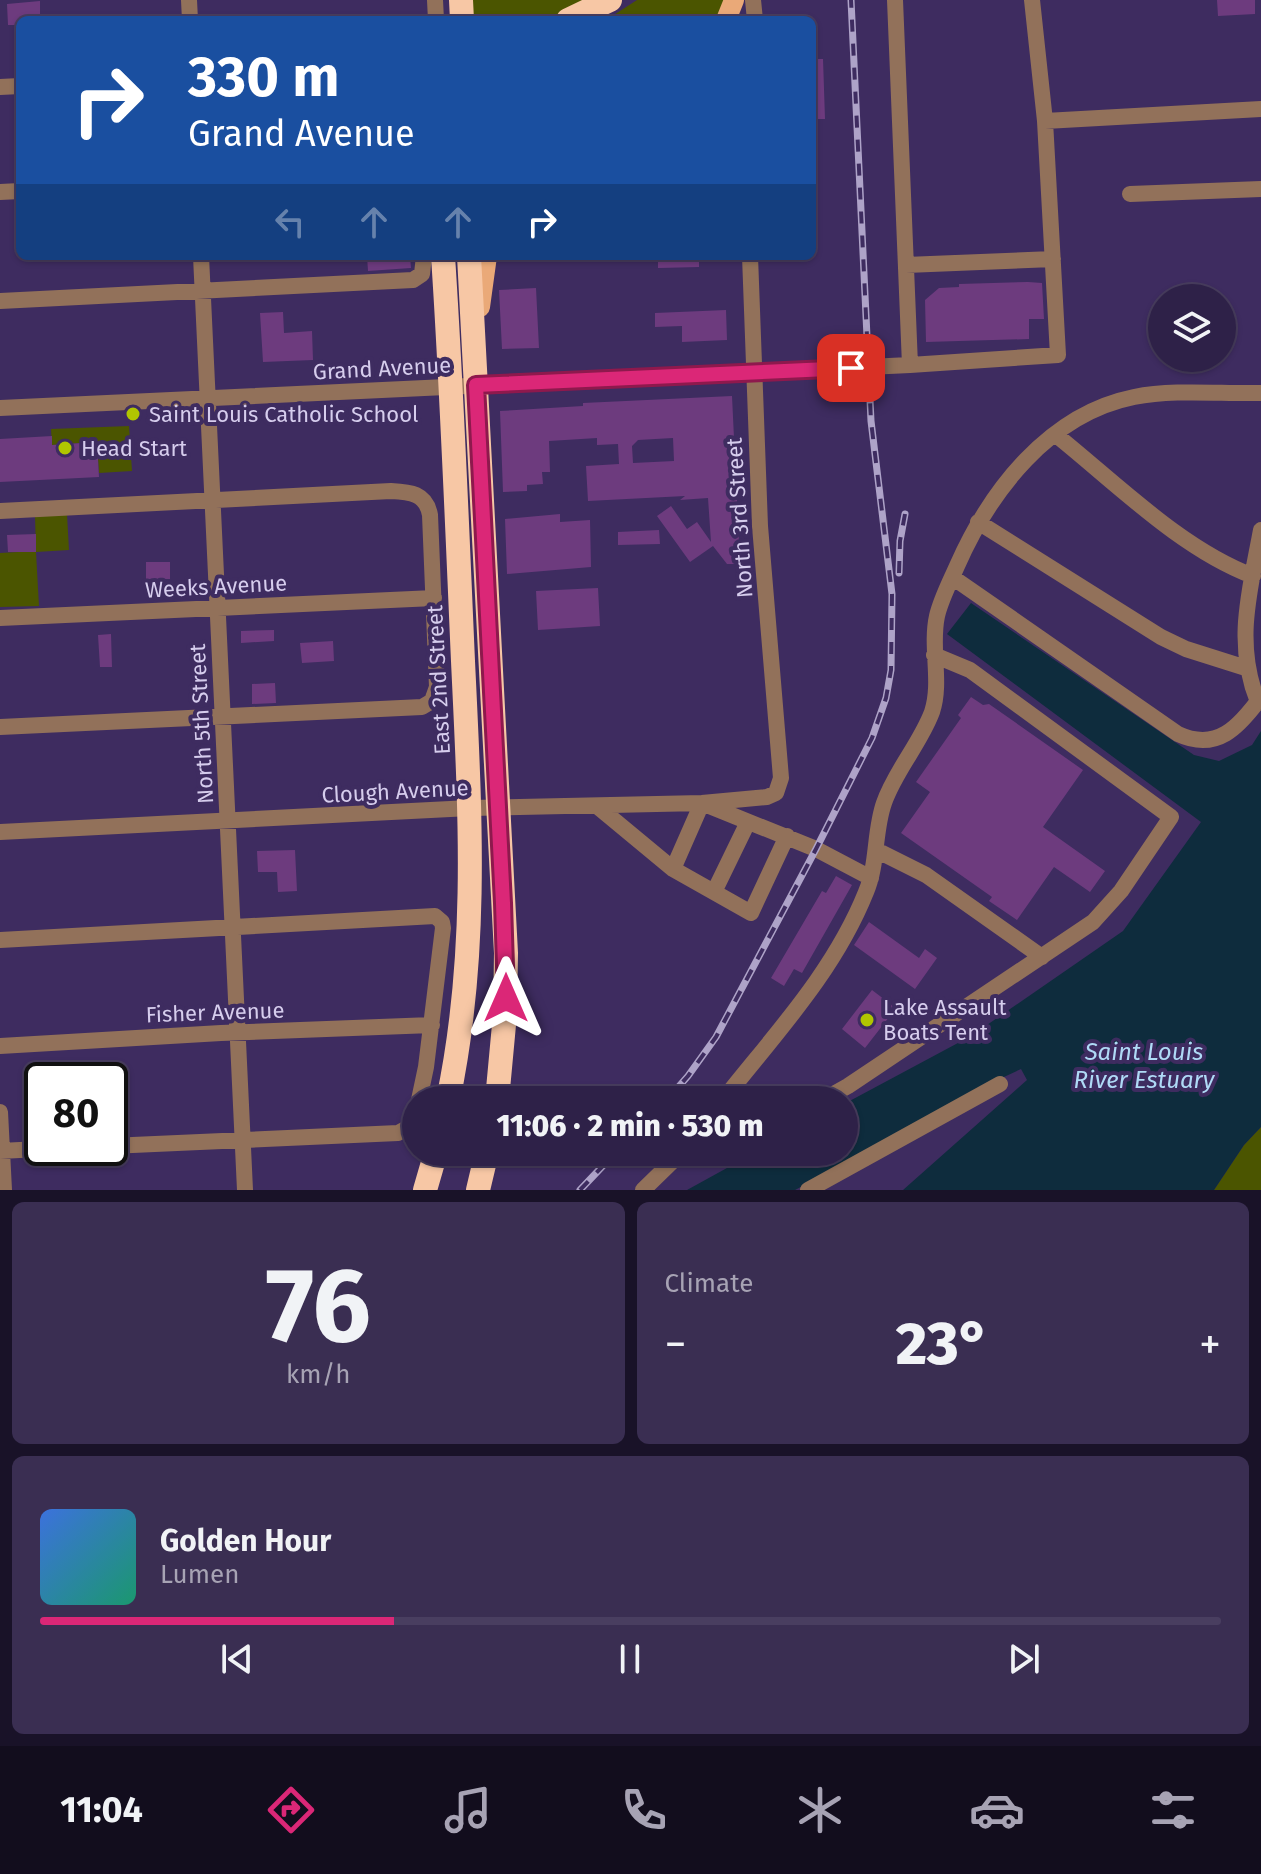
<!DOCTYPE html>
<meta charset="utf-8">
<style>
body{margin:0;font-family:"Fira Sans",sans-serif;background:#3a2e52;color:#f1f3f6;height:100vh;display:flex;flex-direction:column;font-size:30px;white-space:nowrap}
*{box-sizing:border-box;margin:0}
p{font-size:26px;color:#a7a3b4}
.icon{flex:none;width:44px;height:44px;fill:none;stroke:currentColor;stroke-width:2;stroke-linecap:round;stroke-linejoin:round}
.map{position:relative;height:1190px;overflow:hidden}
.drawer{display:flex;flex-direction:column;gap:12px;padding:12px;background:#191228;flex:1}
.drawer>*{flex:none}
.hud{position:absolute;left:16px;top:16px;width:800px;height:244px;border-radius:12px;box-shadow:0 2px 6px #0004,0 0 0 2px #493e60;background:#1a4fa0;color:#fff;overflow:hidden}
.buttons{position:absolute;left:1148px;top:284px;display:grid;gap:16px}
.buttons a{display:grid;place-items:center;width:88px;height:88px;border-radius:50%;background:#2e2148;box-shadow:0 2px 6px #0004,0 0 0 2px #493e60;font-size:40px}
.speed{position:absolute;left:24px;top:1062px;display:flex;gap:16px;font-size:40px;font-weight:700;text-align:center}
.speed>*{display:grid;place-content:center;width:104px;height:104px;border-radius:50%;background:#2e2148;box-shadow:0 2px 6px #0004,0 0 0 2px #493e60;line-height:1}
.speed .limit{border:4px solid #111;border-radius:12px;background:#fff;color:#111}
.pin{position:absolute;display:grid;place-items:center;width:68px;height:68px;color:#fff;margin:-34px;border-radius:16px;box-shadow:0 4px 12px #0006}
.me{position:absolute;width:88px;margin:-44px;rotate:0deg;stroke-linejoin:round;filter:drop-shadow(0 0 6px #0008)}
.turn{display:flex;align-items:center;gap:28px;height:168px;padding:0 40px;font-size:36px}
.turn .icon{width:104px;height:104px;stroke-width:2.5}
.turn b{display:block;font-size:56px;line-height:68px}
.lanes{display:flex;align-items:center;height:76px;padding:0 40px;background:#0003;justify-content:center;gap:40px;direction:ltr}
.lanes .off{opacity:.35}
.big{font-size:60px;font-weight:800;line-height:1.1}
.drawer .card{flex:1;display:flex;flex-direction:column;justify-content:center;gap:12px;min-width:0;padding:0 28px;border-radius:12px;background:#3a2e52}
.drawer .dial{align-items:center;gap:0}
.dial b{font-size:104px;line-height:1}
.song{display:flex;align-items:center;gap:24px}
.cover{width:96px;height:96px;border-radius:12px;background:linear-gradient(135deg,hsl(220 70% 55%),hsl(160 70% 35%))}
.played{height:8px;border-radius:4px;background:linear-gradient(90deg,#db2777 30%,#493e60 30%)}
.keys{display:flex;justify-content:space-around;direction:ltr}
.heat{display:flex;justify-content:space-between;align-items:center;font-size:44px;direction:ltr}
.drawer .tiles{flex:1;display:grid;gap:12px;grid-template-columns:1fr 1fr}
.card:last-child{grid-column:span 2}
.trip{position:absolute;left:402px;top:1086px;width:456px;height:80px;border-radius:40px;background:#2e2148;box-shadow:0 2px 6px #0004,0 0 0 2px #493e60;font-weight:800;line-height:80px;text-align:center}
.tabs{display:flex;height:128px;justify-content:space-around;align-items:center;background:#120d1d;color:#a7a3b4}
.tabs .icon{width:56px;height:56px}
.tabs .selected{color:#db2777}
.tabs b{font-size:36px;color:#f1f3f6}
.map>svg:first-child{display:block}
.green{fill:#4b5500}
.water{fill:#0e2c3d}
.building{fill:#6d3b7e;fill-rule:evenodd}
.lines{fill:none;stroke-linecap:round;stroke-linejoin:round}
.minor{stroke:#92715a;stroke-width:16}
.major{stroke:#eaa978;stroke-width:20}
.highway{stroke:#f7c7a5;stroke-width:24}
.rail-casing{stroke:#aea3c8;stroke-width:7}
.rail{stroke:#3e2c60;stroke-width:4;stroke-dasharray:12;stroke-linecap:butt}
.route-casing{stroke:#8e194d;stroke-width:20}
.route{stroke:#db2777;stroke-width:14}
.poi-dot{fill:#b0c501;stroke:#3e2c60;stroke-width:3}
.labels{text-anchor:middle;stroke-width:8;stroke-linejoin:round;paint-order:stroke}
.street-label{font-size:22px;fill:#d6cded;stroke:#3e2c60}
.poi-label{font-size:22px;fill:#d6cded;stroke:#3e2c60;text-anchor:start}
.water-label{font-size:24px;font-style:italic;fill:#afdaf6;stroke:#3e2c60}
</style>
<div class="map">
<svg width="1261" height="1190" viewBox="0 0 1261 1190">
<rect width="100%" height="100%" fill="#3e2c60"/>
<path class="green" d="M466 0H599L556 20H468Z
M637 0H725L715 20H606Z
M129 426 132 471 99 473 97 442 52 445 51 429Z
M67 514 69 550 36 552 39 606 0 607V553L36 551 35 516Z
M1261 1127V1190H1214L1244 1145Z"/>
<path class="water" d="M971 603 1194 755 1219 761 1252 745 1261 731V1127L1244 1145 1214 1190H903L1027 1080 1021 1069 980 1088 971 1098 795 1190H687L756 1152H844V1104L971 1036 1123 931 1201 822 947 634Z"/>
<path class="building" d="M1217 0H1255V14L1218 16Z
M40 1V20H20V25H8L7 4Z
M812 59H823L825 119H812Z
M367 256H410L411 268 368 271Z
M658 256H699V267L658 268Z
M1028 282 1042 283 1044 319H1029V339L926 342 925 300 939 288 959 287V284Z
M536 288 539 348 502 349 499 290Z
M726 310 727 340 682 342V326L655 327V313Z
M283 312 284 333 312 331 313 360 263 362 260 313Z
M732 396 740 564H727L713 546 690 562 657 516 671 506 687 529 697 522 711 542 708 498 680 500 685 496 588 501 586 466 619 464 618 444 597 445V438L549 441 550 472H542L543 484 527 485V491L503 492 500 411 583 406V403ZM673 438 674 461 633 463 632 446 638 440Z
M52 436V445L97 442 99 477 0 482V439Z
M560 514V522L590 520 591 567 507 574 505 519Z
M659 530 660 544 618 545V532Z
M36 534V552H8L7 535Z
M146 562H170V579H146Z
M598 588 600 626 538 630 536 591Z
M274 630V641L241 643V631Z
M111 634 112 667H100L98 635Z
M333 641 334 661 302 663 300 643Z
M275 683 276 703 252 704V684Z
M971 697 983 705 989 704 1083 770 1043 827 1105 871 1090 892 1054 867 1017 920 989 901 992 897 901 833 930 792 916 782 961 718 958 715Z
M295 850 297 891 278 892 277 872H258L257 851Z
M836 876 852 885 802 973 794 969 784 986 771 978 822 891 826 893Z
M869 922 919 958 925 949 937 958 915 989 854 945Z
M872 990 893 1006 891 1008 893 1012 865 1048 842 1029Z"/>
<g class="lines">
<path class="minor" d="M189 0 190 20
M435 0 436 20
M753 0 755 20
M895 0 910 365
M0 87 20 86
M1045 121 1261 109
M0 192 20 191
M1130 194 1261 189
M201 256 245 1190
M906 265 1053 259
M0 301 413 280 422 274 424 256
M0 408 910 365 1058 355 1045 121 1032 0
M1056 435C1116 483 1181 549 1253 576
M0 511 391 491C410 492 426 493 430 515L437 687 432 701 422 707 0 727
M978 522 1161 637 1186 649 1246 668
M952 577 1178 734C1217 752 1239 727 1261 697
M0 618 434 598
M1258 702C1234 643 1250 590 1261 530
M597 806 673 869 751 913 787 836
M0 832 470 808 702 803 767 797 776 793 781 778 760 526 750 256
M876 850 926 875 1042 957
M673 869 702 803 816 849 871 878
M714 892 748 822
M0 940 435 916 442 922 443 928 426 1067 419 1100
M0 1046 221 1033 432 1025
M723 1100C775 1034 834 972 866 892 878 864 874 831 884 803 895 771 920 744 932 712 942 682 930 648 937 616 941 599 950 582 957 566 990 491 1049 414 1134 397 1175 389 1220 394 1261 393
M823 1100 848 1086 1093 922 1121 891 1171 817 970 670 934 655
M0 1112 4 1190
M110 1146 398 1133 411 1126 416 1113
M0 1151 59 1148
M643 1190 682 1152
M808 1190 1000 1084"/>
<path class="major" d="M726 20 734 0
M480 307 487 256"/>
<path class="highway" d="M461 0 462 20
M568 20 610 0
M443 256C452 391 457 526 463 661 470 810 479 952 448 1100
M469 256 506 953 505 1014 497 1100
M425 1190 436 1152
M478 1190 487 1152"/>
<defs>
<path id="rail" d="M899 573 900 541 905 514
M667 1100 688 1076 716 1037 816 849 872 738 886 698 891 670 892 594 871 421 851 0
M580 1190 616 1152"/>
</defs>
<use href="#rail" class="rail-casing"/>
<use href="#rail" class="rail"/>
</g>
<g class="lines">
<defs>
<path id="route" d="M506 998 503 903 476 385 851 368"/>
</defs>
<use href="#route" class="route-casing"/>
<use href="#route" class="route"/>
</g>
<g class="poi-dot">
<circle cx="133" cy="414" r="8"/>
<circle cx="65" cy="448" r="8"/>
<circle cx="867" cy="1020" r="8"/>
</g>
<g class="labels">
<g class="street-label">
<text transform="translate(382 368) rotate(-3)" y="8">Grand Avenue</text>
<text transform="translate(739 518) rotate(-94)" y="8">North 3rd Street</text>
<text transform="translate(216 586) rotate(-3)" y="8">Weeks Avenue</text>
<text transform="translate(438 680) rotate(-93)" y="8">East 2nd Street</text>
<text transform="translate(201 724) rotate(-93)" y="8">North 5th Street</text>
<text transform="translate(395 791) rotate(-3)" y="8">Clough Avenue</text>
<text transform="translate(215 1012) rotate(-2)" y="8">Fisher Avenue</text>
</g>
<g class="poi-label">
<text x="149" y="422">Saint Louis Catholic School</text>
<text x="81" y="456">Head Start</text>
<text x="883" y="1015">Lake Assault<tspan x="883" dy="25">Boats Tent</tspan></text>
</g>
<g class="water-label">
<text x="1144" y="1060">Saint Louis<tspan x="1144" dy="28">River Estuary</tspan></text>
</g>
</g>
</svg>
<div class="buttons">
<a><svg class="icon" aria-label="layers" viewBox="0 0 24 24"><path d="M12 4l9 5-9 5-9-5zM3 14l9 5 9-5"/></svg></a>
</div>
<div class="speed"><div class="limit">80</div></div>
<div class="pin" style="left:851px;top:368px;background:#d93025"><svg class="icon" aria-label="arrive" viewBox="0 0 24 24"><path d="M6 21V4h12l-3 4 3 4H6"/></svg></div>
<svg class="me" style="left:506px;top:998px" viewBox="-20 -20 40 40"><path d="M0-17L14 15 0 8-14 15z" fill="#db2777" stroke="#fff" stroke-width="4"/></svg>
<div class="trip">11:06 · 2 min · 530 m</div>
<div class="hud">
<div class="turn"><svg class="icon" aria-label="right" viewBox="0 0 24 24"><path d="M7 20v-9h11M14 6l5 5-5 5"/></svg><div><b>330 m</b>Grand Avenue</div></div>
<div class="lanes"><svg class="icon off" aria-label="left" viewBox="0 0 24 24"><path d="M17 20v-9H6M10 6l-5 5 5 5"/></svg><svg class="icon off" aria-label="ahead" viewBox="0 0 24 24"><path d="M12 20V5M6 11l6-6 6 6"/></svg><svg class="icon off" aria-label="ahead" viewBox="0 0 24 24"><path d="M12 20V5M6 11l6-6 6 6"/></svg><svg class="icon" aria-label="right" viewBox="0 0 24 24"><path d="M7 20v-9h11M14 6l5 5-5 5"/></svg></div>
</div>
</div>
<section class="drawer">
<div class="tiles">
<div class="card dial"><b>76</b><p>km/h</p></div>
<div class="card"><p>Climate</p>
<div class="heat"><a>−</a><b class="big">23°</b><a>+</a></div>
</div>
<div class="card">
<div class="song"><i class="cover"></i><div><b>Golden Hour</b><p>Lumen</p></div></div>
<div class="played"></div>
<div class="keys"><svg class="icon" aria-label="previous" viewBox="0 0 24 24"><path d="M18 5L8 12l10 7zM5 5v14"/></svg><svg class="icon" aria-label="pause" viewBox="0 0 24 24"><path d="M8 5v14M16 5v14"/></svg><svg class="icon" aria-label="next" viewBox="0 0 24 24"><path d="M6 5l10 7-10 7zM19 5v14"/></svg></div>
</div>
</div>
</section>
<nav class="tabs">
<b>11:04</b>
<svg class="icon selected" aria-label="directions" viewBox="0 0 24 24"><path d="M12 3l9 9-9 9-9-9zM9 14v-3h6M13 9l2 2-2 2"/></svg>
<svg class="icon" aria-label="music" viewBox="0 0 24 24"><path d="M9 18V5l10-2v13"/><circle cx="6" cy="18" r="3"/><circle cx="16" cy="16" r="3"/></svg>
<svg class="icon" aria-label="phone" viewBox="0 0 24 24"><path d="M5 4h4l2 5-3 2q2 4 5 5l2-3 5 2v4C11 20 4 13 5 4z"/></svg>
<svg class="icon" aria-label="climate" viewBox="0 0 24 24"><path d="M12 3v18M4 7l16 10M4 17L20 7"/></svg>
<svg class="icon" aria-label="car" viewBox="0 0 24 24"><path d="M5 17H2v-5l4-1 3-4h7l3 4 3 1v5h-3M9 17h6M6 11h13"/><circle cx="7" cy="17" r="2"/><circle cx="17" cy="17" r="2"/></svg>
<svg class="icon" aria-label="filters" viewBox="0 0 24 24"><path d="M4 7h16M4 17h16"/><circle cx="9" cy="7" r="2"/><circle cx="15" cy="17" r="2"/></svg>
</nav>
